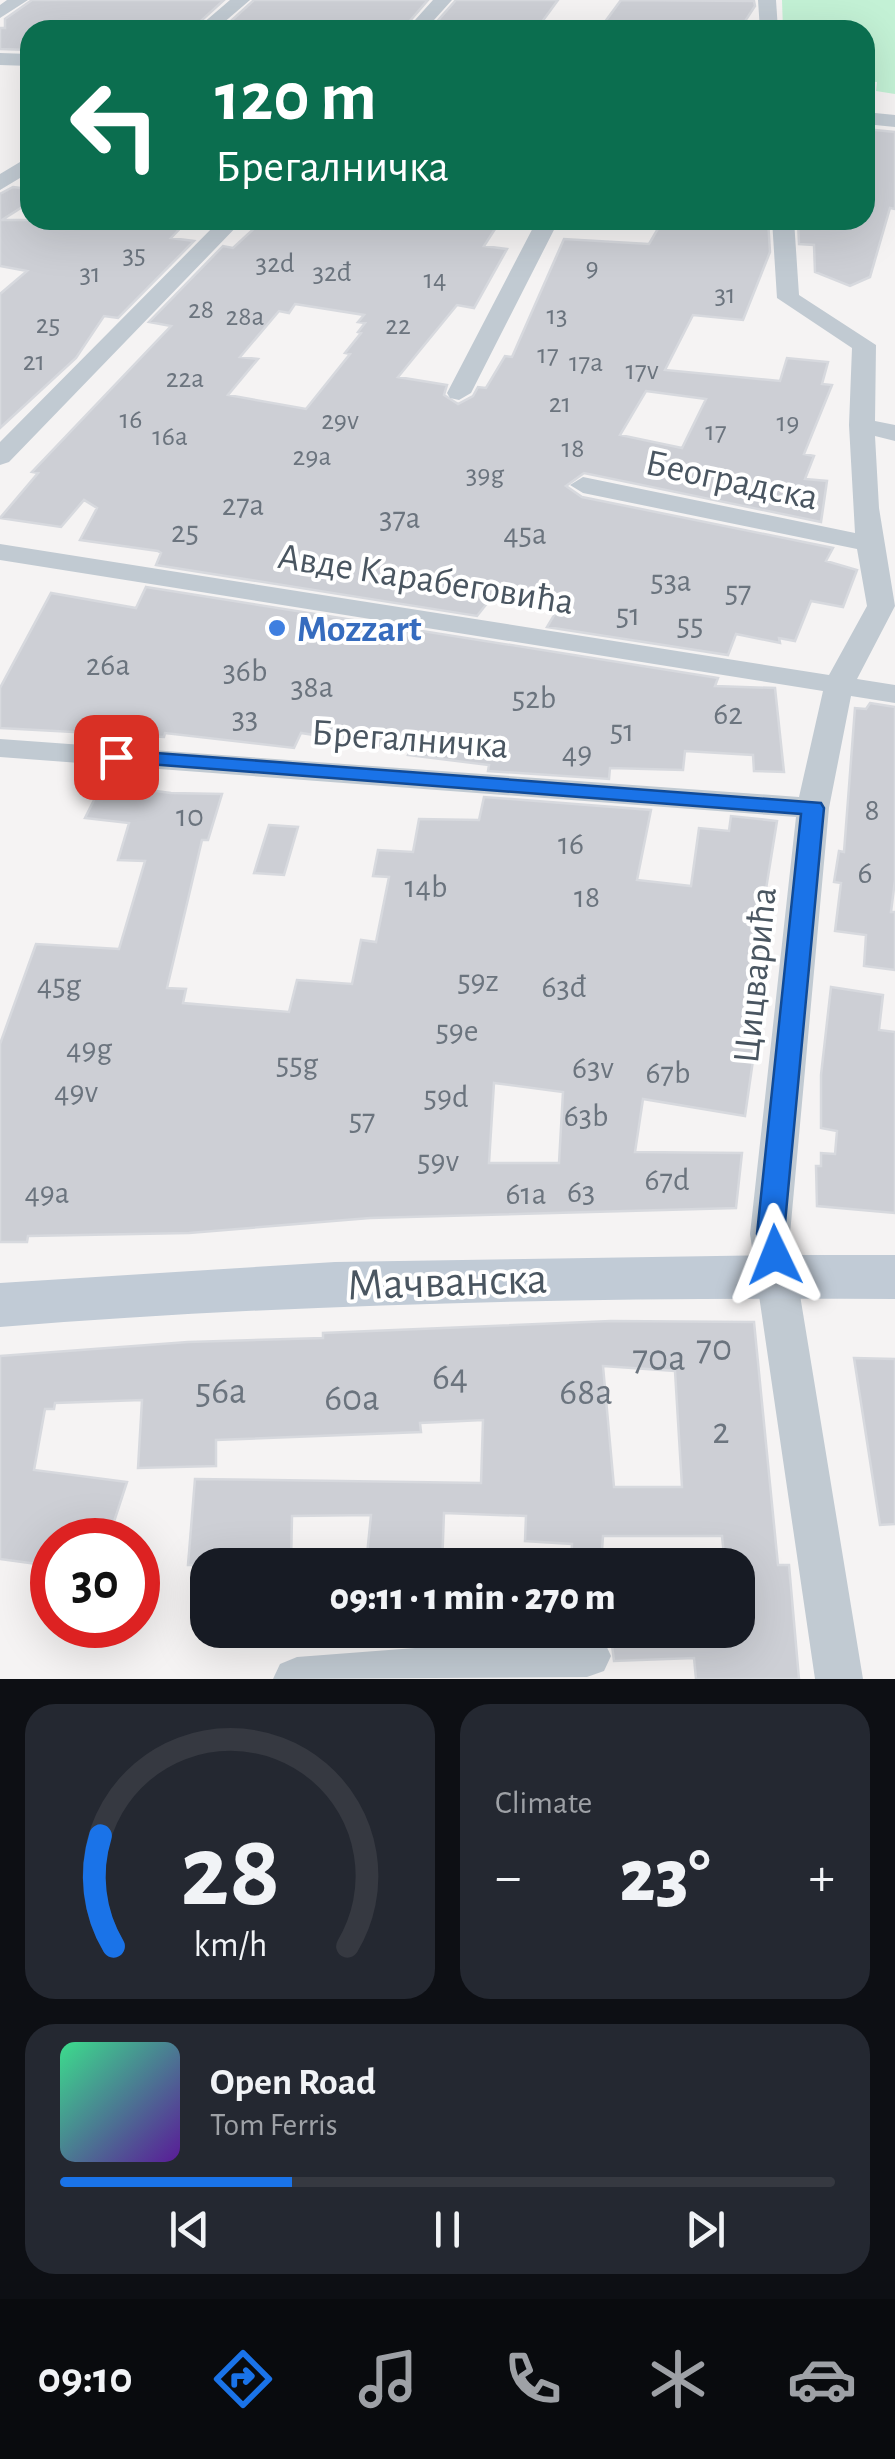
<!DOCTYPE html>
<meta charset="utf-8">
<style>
body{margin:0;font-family:"Alegreya Sans",sans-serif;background:#242831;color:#f1f3f6;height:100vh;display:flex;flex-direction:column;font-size:38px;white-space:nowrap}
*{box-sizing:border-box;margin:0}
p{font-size:32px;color:#9ea1a6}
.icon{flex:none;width:55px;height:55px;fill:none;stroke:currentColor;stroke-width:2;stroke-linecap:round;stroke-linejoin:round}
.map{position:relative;height:1679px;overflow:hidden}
.drawer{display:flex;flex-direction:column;gap:25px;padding:25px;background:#0d0f14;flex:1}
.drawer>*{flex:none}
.banner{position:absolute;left:20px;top:20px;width:855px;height:210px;border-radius:30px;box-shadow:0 10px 40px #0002;background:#0b6e4f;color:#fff;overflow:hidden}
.speed{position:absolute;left:30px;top:1518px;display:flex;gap:20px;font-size:50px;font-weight:700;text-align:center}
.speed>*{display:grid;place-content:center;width:130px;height:130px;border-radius:50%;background:#171b24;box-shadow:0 10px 40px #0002;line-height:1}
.speed .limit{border:15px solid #d22;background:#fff;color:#111}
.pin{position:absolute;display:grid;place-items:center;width:85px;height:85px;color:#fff;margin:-42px;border-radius:20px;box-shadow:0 5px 15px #0006}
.me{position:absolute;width:110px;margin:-55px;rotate:358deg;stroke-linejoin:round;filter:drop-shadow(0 0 8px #0008)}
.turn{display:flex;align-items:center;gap:35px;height:210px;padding:0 30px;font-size:45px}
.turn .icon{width:130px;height:130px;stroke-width:2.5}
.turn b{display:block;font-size:70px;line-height:85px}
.big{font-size:75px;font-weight:800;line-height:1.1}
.drawer .card{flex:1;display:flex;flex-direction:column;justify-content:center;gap:15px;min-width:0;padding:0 35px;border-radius:30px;background:#242831}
.drawer .dial{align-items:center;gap:0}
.dial svg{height:260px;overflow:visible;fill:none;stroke:#363941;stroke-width:7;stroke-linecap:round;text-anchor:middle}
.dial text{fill:#f1f3f6;stroke:none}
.song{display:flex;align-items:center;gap:30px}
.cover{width:120px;height:120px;border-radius:15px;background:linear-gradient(135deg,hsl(150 70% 55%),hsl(270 70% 35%))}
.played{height:10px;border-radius:5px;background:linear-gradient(90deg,#1a73e8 30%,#363941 30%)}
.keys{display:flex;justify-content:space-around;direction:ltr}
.heat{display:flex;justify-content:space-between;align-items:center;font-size:55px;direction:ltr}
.drawer .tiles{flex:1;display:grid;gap:25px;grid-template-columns:1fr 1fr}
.card:last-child{grid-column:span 2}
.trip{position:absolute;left:190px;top:1548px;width:565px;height:100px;border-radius:30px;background:#171b24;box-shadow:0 10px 40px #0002;font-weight:800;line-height:100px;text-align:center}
.menu{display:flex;height:160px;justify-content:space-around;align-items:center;background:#090b0e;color:#9ea1a6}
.menu .icon{width:70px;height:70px}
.menu .active{color:#1a73e8}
.menu b{font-size:45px;color:#f1f3f6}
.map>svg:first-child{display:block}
.green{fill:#c3f1d5}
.building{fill:#cdcfd5;stroke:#d7d9de;stroke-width:2.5;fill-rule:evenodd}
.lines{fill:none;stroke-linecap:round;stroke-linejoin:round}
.street{fill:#c1cad2;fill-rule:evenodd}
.secondary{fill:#c1cbd6;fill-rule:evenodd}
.route{fill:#1a73e8;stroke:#114b97;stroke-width:2.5}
.shop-dot{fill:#3f7fe0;stroke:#fff;stroke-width:4}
.labels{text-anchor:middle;stroke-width:8;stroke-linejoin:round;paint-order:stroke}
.far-number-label{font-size:28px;fill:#6b747e}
.number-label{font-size:32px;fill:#6b747e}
.street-label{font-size:38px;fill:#4a5661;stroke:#fff}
.shop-label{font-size:38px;font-weight:bold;fill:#366cbe;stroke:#fff;text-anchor:start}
.near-number-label{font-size:38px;fill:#6b747e}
.near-street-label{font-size:45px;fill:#4a5661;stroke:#fff}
</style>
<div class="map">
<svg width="895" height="1679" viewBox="0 0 895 1679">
<rect width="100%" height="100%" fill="#f5f3f3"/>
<path class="green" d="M782 0H895V94L876 91 877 82 865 81V30H783Z"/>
<path class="building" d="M32 0H224L191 30 51 27 30 30 29 50 0 49V28H5V19Z
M254 0H428L402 30H221Z
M456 0H558L536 30 434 25Z
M621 0 754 1 755 6 740 29 676 22 670 30H599Z
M865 129 895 132V209L890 208 870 277 850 286 815 272 814 245 799 244 798 220H865Z
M13 187 30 189V202L2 220H188L171 238 194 241 118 318 104 316 76 358 0 428V294L27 271 0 266V194Z
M274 220H312L380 229 388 220 412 221 495 229 484 246 507 249 474 308 457 305 398 377 447 385 444 395 458 404 473 396 478 387 486 388 505 356 512 357 564 239 649 244 663 220H768L770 252 743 320 693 315 665 370 780 381 787 358 828 362 822 384 832 385 804 454 814 456 805 479 827 481 821 522 584 473 566 486 582 497 833 548 826 561 857 570 843 607 811 601 795 641 779 638 780 643 736 634 728 655 547 627 565 597 500 587 477 616 156 565 161 553 158 551 80 540 97 508 84 500 61 527 0 518 38 473 32 472 171 326 149 322 223 246 233 248 259 224 269 226ZM295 304 364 315 358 322 365 323 358 332 361 333 345 353 350 354 306 409 228 395 258 359 240 357 279 311 289 313ZM646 391 706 399 682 448 620 435Z
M146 587 718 678 715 686 775 688 784 772 754 771 753 755 685 751 683 770 610 768 609 779 488 771 489 765 408 755 410 750 301 733 294 748 165 733 164 737 0 728V688L51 593 136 608Z
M870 703 895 707V880L891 912H895V970L864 966 866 935 835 931 841 883 834 882 839 851 844 852 855 708 866 709Z
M102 784 171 793 222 794 208 840H202L167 988 186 989 183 1003 289 1012 297 980 352 984 361 940 376 942 389 877 373 876 378 850 413 852 419 819 479 820 484 797 651 810 637 880 691 886 699 828 729 831 731 816 777 821 761 920 773 921 745 1116 643 1099 635 1152 742 1153 736 1208 370 1218 189 1233 28 1236 27 1242H0V1044L36 944 119 949 145 861 118 860 129 823 85 818ZM494 1083 563 1092 559 1163H489Z
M269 825 298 827 284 875 254 873Z
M831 987 883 995 879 1030 895 1032V1213L817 1206 816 1166H821V1153L835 1154 837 1131 821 1128V1075Z
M611 1321 754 1322 778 1565H789L799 1679H696L694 1658 614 1661 610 1630H738V1565H725L722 1536H603L601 1565H571L572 1544 525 1541 526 1516 444 1513 442 1565H366L371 1515 292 1516 291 1565H188L195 1479 481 1483 483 1420 420 1423 421 1432 216 1440V1466L138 1468 142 1400 55 1403 54 1409H45L34 1470 127 1482 108 1540H52V1566L0 1559V1356L188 1342 323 1338V1333ZM603 1366 675 1371 682 1487H614Z
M854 1358 895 1359V1524L880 1525Z"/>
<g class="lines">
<path class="street" d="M7 0H28L0 18V5Z
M230 0H250L215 30H195Z
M433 0H452L425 30H406Z
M758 0H776L778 30H760Z
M0 53 30 54V66L0 65Z
M865 112 895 115V127L865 124Z
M30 156V172L0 190V174Z
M220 220H243L9 462 0 465V442Z
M537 220H559L471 393 459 400 450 398 447 393Z
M772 220H794L799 295 876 345 875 421 895 425V441L875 436 879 508 895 606 857 679 895 685V703L851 696 829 808 790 1234 863 1679H815L750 1234 796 817 0 757V739L799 797 823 691 0 560V544L829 675 867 606 857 549 583 493 570 485 583 477 855 533 849 425 852 348 777 298Z
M587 1635 604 1641 611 1656 604 1671 587 1677 273 1679 280 1664 297 1657Z"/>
<path class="secondary" d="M783 1255H895V1299C596 1297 298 1303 0 1327V1283L335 1262Z"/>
</g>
<path class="route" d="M116 750 821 803 824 808 784 1234 789 1255 785 1262 775 1266 765 1262 757 1234 801 814 109 761 105 757 109 752Z"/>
<circle class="shop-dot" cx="277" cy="628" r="10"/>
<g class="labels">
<g class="far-number-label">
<text x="134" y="263">35</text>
<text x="275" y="272">32d</text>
<text x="592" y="276">9</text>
<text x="332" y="281">32đ</text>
<text x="90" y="282">31</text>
<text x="435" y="288">14</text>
<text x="725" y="303">31</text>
<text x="201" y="318">28</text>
<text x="557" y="324">13</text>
<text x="245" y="325">28a</text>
<text x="48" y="333">25</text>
<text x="398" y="334">22</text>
<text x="548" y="363">17</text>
<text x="34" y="370">21</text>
<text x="586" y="371">17a</text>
<text x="642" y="379">17v</text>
<text x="185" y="387">22a</text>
<text x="560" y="412">21</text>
<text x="131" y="428">16</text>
<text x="340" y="429">29v</text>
<text x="788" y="431">19</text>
<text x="716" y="440">17</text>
<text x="170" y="445">16a</text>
<text x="573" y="457">18</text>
<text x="312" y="465">29a</text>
<text x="485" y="483">39g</text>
</g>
<g class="number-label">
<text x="243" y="515">27a</text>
<text x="400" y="528">37a</text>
<text x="185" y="542">25</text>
<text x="525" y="544">45a</text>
<text x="671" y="591">53a</text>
<text x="738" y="602">57</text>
<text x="628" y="625">51</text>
<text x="690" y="635">55</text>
<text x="108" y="675">26a</text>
<text x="245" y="681">36b</text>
<text x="312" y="697">38a</text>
<text x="534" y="708">52b</text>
<text x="728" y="724">62</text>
<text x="245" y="728">33</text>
<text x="622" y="741">51</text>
<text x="577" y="763">49</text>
<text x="872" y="820">8</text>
<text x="190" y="826">10</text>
<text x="571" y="854">16</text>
<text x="865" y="883">6</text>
<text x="426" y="897">14b</text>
<text x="587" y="907">18</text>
<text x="478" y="991">59z</text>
<text x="59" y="995">45g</text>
<text x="564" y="997">63đ</text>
<text x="457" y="1041">59e</text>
<text x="89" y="1059">49g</text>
<text x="297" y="1074">55g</text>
<text x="593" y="1078">63v</text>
<text x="668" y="1083">67b</text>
<text x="76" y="1102">49v</text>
<text x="446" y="1107">59d</text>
<text x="586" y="1126">63b</text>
<text x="362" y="1130">57</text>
<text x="438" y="1171">59v</text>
<text x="667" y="1190">67d</text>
<text x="581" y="1202">63</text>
<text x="47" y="1203">49a</text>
<text x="526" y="1204">61a</text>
</g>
<g class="street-label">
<text transform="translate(732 479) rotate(12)" y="13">Београдска</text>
<text transform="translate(426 578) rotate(9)" y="13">Авде Карабеговића</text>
<text transform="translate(410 738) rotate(4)" y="13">Брегалничка</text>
<text transform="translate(754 975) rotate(-84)" y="13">Цицварића</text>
</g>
<g class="shop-label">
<text x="297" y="641">Mozzart</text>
</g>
<g class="near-number-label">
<text x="714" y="1360">70</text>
<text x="659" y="1370">70a</text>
<text x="450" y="1389">64</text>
<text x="221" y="1403">56a</text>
<text x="586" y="1404">68a</text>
<text x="352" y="1410">60a</text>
<text x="721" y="1443">2</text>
</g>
<g class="near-street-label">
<text transform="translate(447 1280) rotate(-2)" y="16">Мачванска</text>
</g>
</g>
</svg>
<div class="speed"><div class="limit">30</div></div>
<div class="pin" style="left:116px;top:757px;background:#d93025"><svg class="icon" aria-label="arrive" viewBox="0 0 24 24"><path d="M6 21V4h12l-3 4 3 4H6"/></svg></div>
<svg class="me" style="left:775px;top:1255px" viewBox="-20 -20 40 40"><path d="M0-17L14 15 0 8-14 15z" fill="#1a73e8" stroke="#fff" stroke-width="4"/></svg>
<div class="trip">09:11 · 1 min · 270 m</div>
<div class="banner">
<div class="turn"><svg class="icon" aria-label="left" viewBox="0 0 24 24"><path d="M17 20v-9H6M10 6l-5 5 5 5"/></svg><div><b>120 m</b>Брегалничка</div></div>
</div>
</div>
<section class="drawer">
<div class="tiles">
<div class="card dial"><svg viewBox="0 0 100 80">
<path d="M14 69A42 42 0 1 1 86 69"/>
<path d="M14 69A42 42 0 0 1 10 35" stroke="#1a73e8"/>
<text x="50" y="56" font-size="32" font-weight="700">28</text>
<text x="50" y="72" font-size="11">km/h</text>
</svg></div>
<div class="card"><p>Climate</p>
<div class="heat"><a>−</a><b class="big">23°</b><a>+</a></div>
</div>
<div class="card">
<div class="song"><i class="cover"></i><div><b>Open Road</b><p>Tom Ferris</p></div></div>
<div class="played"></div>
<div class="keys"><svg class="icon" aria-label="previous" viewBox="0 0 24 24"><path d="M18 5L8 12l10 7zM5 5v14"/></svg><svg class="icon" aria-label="pause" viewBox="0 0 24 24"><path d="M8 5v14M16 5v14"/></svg><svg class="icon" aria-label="next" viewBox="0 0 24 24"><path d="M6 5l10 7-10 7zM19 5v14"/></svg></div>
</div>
</div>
</section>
<nav class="menu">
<b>09:10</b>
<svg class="icon active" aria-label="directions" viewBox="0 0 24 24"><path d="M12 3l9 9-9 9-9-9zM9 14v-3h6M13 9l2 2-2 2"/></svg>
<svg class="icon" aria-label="music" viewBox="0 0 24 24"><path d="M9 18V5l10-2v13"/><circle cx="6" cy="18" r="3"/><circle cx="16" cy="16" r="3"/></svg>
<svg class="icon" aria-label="phone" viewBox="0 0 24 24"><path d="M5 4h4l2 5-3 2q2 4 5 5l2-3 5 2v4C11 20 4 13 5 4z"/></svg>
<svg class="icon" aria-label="climate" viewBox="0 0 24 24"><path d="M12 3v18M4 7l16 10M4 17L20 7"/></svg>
<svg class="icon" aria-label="car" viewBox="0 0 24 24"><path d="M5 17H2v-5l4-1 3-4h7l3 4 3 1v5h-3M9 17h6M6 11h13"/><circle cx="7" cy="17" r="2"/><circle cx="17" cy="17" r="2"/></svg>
</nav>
